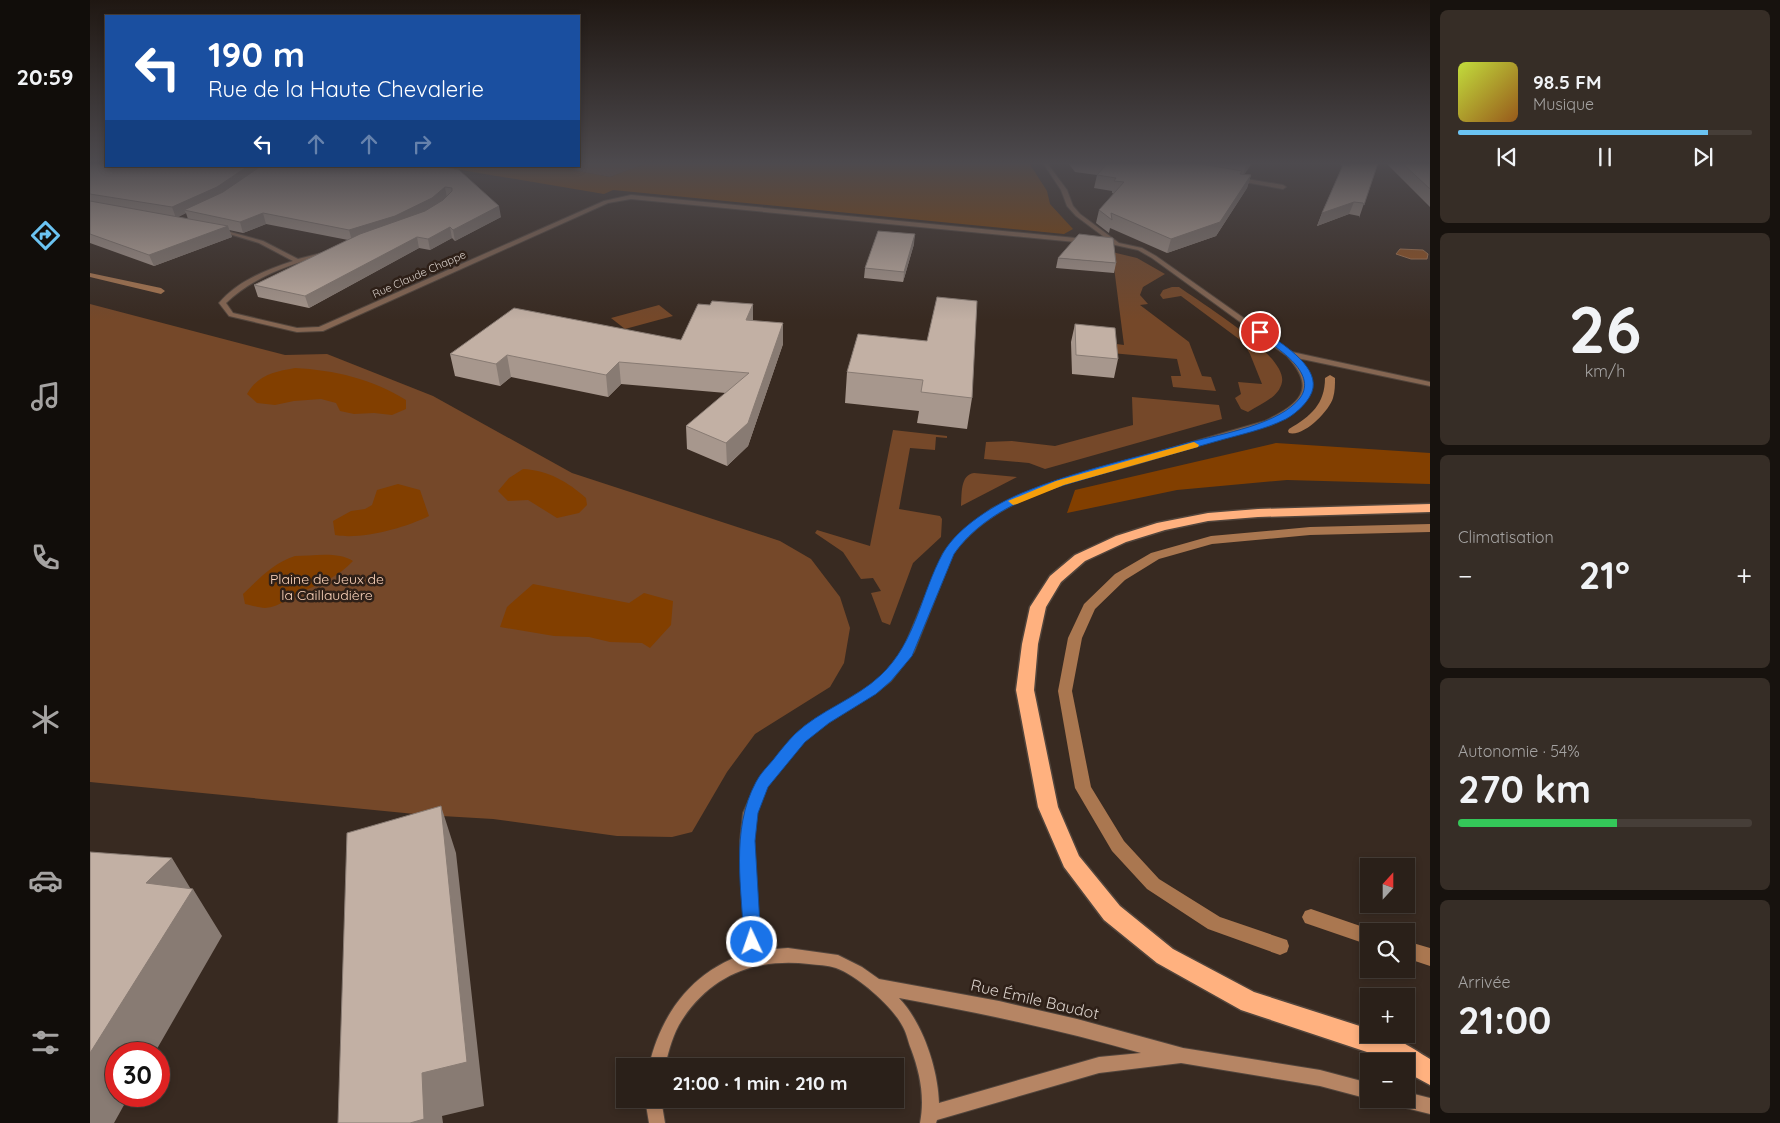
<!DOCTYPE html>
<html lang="fr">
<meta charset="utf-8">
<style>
body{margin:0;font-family:Quicksand,sans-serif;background:#362d26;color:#f1f3f6;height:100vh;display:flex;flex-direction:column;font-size:19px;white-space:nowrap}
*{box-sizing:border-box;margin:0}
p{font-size:16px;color:#a5a3a2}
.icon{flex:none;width:28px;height:28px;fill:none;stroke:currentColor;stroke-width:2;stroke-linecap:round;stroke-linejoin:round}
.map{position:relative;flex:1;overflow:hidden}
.drawer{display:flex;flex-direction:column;gap:10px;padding:10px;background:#17120e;width:350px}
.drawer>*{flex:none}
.guide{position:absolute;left:15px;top:15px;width:475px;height:152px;border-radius:0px;box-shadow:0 2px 8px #0003,0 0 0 1px #463e38;background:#1a4fa0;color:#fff;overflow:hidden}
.needle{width:32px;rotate:21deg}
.controls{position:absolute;left:1270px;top:858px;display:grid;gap:10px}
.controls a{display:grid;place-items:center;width:55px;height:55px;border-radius:0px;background:#2a2019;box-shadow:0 2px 8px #0003,0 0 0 1px #463e38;font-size:25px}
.speed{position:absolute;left:15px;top:1042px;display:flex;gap:10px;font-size:25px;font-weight:700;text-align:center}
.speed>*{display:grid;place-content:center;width:65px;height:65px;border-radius:50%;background:#2a2019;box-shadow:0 2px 8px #0003,0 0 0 1px #463e38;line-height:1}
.speed .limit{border:8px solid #d22;background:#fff;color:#111}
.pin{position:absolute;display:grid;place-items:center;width:42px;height:42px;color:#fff;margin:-21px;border:2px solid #fff;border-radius:50%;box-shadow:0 1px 5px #0007}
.me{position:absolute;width:55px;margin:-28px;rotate:357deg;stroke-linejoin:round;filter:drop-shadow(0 0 4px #0008)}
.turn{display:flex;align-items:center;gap:18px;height:105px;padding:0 20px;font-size:22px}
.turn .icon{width:65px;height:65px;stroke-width:2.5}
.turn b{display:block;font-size:35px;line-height:42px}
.lanes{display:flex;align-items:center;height:48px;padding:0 20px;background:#0003;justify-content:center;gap:25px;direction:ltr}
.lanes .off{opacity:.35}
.big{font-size:38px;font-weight:700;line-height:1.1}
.drawer .card{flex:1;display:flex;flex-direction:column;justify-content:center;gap:8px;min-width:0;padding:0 18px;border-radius:8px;background:#362d26}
.drawer .dial{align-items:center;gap:0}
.dial b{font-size:65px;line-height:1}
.song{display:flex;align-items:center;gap:15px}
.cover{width:60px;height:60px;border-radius:8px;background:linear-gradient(135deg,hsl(70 70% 55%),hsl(30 70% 35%))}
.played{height:5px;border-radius:2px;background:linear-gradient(90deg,#6bc3f2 85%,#463e38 85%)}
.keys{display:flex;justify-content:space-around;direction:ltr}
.heat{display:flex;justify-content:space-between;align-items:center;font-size:28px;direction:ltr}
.charge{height:8px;border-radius:4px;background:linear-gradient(90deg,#34c759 54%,#463e38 0)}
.trip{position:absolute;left:526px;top:1058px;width:288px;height:50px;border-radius:0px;background:#2a2019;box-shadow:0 2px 8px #0003,0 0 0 1px #463e38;font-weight:700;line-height:50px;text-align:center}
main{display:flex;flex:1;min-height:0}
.tabs{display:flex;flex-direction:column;width:90px;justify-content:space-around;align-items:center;background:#110d0a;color:#a5a3a2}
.tabs .icon{width:35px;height:35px}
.tabs .selected{color:#6bc3f2}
.tabs b{font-size:22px;color:#f1f3f6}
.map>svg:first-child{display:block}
.green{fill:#754829}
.forest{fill:#823f00}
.water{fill:#96511c;stroke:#aa7750}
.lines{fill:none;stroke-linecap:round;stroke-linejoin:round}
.stream{fill:#aa7750;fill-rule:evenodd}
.street-casing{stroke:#52453c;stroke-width:2}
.secondary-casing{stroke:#52453c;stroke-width:2}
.highway-casing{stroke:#52453c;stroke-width:3}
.street{fill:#856652;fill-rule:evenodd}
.secondary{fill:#b68564;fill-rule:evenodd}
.highway{fill:#ffb17f;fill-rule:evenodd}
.wall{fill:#a7978d;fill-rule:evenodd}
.shaded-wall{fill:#887b73}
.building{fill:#c2b0a4;stroke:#887b73}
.route{fill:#1a73e8;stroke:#114b97}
.slow{fill:#f59e0b}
.labels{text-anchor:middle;stroke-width:5;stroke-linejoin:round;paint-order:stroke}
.far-street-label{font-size:11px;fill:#d9d0ca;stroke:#2e2018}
.park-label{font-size:14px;fill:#fed5bc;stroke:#2e2018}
.near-street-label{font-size:16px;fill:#d9d0ca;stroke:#2e2018}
</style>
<main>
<nav class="tabs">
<b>20:59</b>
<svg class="icon selected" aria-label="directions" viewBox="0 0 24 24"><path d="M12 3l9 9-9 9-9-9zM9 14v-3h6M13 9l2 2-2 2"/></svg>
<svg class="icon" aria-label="music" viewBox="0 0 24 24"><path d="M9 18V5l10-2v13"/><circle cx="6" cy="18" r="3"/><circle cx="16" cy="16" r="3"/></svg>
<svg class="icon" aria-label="phone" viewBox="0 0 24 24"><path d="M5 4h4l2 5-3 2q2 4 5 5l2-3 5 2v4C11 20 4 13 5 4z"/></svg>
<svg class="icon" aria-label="climate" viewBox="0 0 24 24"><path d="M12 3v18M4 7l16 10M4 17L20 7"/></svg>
<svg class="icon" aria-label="car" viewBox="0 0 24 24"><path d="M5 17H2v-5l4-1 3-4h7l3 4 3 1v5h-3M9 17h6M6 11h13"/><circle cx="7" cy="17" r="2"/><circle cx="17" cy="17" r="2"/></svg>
<svg class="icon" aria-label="filters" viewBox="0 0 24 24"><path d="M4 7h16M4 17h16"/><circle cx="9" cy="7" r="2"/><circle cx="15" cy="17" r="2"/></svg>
</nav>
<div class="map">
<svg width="1340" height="1123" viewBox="0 0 1340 1123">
<rect width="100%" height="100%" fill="#382a21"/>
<path class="green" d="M489 163H557L520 177 460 166H489Z
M1022 252 1047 258 1075 274 1053 287 1050 295 1058 304 1050 305 1099 342 1112 376 1121 377 1126 391 1083 387 1081 376H1091L1087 359 1021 353 1019 343 1034 345Z
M1082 287H1089C1111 303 1197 355 1192 382 1189 398 1170 404 1158 412L1151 409 1145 398 1151 394 1148 382 1172 384 1160 354 1153 342 1091 296 1073 299 1070 295 1073 290Z
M0 304 195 355 237 354 343 396 482 473 690 541 721 559 750 597 760 628 754 663 740 687 665 734 637 772 602 832 582 837 527 836 403 819 335 815 0 782Z
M569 305 583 316 535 329 521 318Z
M1042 397 1129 405 1132 419 955 469 939 463 894 459 896 442 922 441 965 446 1043 425Z
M803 430 857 436V438L846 437 845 450 820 448 809 509 850 516 852 519 851 537 823 563 800 625 792 622 781 593 791 591 783 578 771 579 753 552 725 533 727 530 780 546Z
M884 473 927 477 871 506C872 494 870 475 884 473Z"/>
<path class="forest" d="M557 163H939L957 191 960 204 983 229 974 234 523 190 514 194 348 166H460L520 177Z
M205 368C244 370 283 379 316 400V409L302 415 284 413 264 414 250 411 246 403 231 399 204 401 185 405 167 403 157 394C169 374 184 372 205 368Z
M1186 443 1340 453V484L1197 480 1087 490 977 513 985 490Z
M433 469C458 470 478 482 496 498L497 505 489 513 467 518 438 500 418 501 408 491 419 478Z
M308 484 330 490 339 516C315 528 271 540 245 535L243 521 261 511 275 509 282 505 287 490Z
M205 556C222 556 248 551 263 561 249 576 232 583 214 591 201 596 190 607 175 608 169 608 161 605 155 604L153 594C169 579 183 563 205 556Z
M443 584 539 603 554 593 583 601 581 625 560 648 552 643 520 642 499 637 464 636 410 627 417 607Z"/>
<path class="water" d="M1310 249 1333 250 1338 254 1337 259H1321L1306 254Z"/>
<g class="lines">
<path class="stream" d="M0 273 71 288 75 291 71 294 0 277Z
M1240 375 1245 378C1245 385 1245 391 1243 398 1239 411 1214 437 1199 433L1198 431 1199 429C1221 416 1235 404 1235 378Z
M1340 524V532L1220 535 1122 544 1069 559 1035 580 1005 609 992 638 982 691 1001 787 1034 841 1069 879 1130 917 1197 940 1199 946 1197 952 1190 955 1118 929 1057 889 1022 851 985 788 968 691 978 638 994 604 1025 574 1061 553 1121 536 1220 527Z
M1221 909 1279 929 1286 931H1279V945L1215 923 1212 917 1215 911Z
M1316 941 1340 948V966L1316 958Z"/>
<defs>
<path id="street" d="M953 163H957L977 190 983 206 990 214 1029 243 1052 248 1066 256 1202 352 1340 382V386L1207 358C1237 390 1212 410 1181 425 1137 437 1093 450 1050 463 984 482 905 496 863 554L824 652 801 681 786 693 738 723 714 741 677 787 667 813 664 841 670 958 668 963 663 965 658 963 656 958 650 841 653 813 666 784 706 735 730 717 778 687 793 675 813 650 853 554 866 537 901 509 932 494 967 481 1175 421C1209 404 1228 390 1197 356L1062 258 1048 250 1025 245 986 216 977 206 971 190Z
M1145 177 1193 185 1196 187 1193 189 1143 180V178Z
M541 195 996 239 999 241 996 243 541 199 518 203 233 331 207 332 139 316 129 303C147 281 176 270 203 261L169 243 126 230V228L173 241 208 259 243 250V252C205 263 165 275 136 303L143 313 207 328 229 327 514 201Z"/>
<path id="secondary" d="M698 948 748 955 772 967 789 979 909 1001 987 1019 1093 1048 1230 1070 1279 1083V1099H1280H1279L1230 1086 1091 1063 1009 1073 847 1120 846 1123H830C835 1097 830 1073 821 1049 818 1042 817 1034 813 1027 803 1007 768 976 746 968 737 965 728 965 719 964 667 958 622 974 592 1020 583 1034 579 1050 575 1066H559C572 1008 610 962 671 950 680 949 689 949 698 948ZM809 998C891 1013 971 1030 1051 1053L1009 1057 849 1103C848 1069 833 1023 809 998Z
M1316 1092 1340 1098V1114L1304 1105 1302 1099H1316Z
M555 1099H571L575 1123H559Z"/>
<path id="highway" d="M1340 504V512L1168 517 1118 521 1075 530 1036 542 995 561 971 582 956 607 948 644 944 690 968 807 989 856 1030 906 1083 949 1164 992 1279 1029V1034C1305 1034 1318 1046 1340 1059V1085L1316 1072V1061H1299L1292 1057 1151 1010 1067 963 1014 920 974 867 948 807 926 690 932 644 940 607 960 576 985 555 1026 536 1067 523 1118 513 1168 509Z"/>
</defs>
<use href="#street" class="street-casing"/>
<use href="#secondary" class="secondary-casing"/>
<use href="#highway" class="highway-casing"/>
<use href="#street" class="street"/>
<use href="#secondary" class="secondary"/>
<use href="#highway" class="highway"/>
</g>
<path class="wall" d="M0 163 348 166 411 217 365 241 362 238 340 250 329 248 219 308 168 297 164 285 258 240 176 224 153 233 139 230 142 237 64 266 0 243ZM96 213 98 219 88 217Z
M978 163H1162L1154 174 1161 175 1157 188 1126 236 1077 253 1020 228 1019 233 1006 223 1009 210 1024 194 1022 193V191L1004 188 1007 175 985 172Z
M1251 163H1288L1269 218V216L1259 214 1227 226 1232 213 1252 167Z
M1296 163H1340V207Z
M824 244 813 282 774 278 775 268Z
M968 258 1026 263 1024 273 966 268Z
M663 304V321L693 323V344L658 446 637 466 597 449 596 426 636 393 531 384 518 397 421 377 410 386 365 376 360 354 591 340 620 305Z
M985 324 1028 359 1024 378 982 374 981 342Z
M837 341 882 398 877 429 827 423 829 411 755 403 757 372Z"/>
<path class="shaded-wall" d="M1157 163H1162L1152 178 1156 165Z
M158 166H175L130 197 94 210 96 213 86 218 82 207Z
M1161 175 1157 188 1126 236 1077 253 1081 239Z
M355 187 357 198 344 209 262 241 259 230Z
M1264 202 1259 214 1227 226 1232 213Z
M409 206 411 217 365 241 363 230Z
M173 213 176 224 153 233 150 222Z
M138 226 142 237 64 266 59 255Z
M360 227 362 238 340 250 338 239Z
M825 234 824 244 813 282 814 272Z
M327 237 329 248 219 308 215 296Z
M663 304V324L656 320Z
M693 323V344L658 446 637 466 636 443Z
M417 355 421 377 410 386 406 364Z
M529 362 531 384 518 397 516 375Z
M351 806 366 853 394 1106 352 1116 353 1123H320L332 1073Z
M82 858 102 891 103 889 132 936 64 1054H26V1096H39L24 1123H0V1053L56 883Z"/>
<path class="building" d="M0 163H16V166H158L127 187 82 207 0 194Z
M1010 163H1106L1152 171 1150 174 1161 175 1130 222 1081 239 1021 213 1022 220 1009 210 1034 182 1024 181 1026 178 1007 175 1017 164Z
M1142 163H1157L1156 165Z
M1259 163H1288L1274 205 1273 203 1264 202 1232 213 1253 165 1260 166Z
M1312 163H1340V189Z
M171 166H348L369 170 409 206 363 230 360 227 338 239 327 237 215 296 164 285 270 234 335 211 353 200 362 191V188L355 187 342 198 305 216 259 230 173 213 150 222 94 210 133 192Z
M0 201 138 226 59 255 0 234Z
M788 231 825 234 814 272 775 268Z
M989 234 1023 238 1026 263 968 258Z
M847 297 887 301 882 398 831 392 833 380 757 372 768 334 837 341Z
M622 301 663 304 656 320 693 323 658 423 636 443 596 426 659 373 529 362 516 375 417 355 406 364 360 354 424 308 591 340 608 304 620 305Z
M985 324 1025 328 1028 359 986 355Z
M351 806 377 1062 332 1073 334 1119 320 1123H248L257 833Z
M0 852 82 858 56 883 103 889 0 1053Z"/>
<linearGradient id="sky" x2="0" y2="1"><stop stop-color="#1f1712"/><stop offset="0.51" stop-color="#4d4a4e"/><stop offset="1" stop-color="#4d4a4e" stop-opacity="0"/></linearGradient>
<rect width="1340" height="320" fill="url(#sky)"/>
<path class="route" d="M1167 330H1173C1190 343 1227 364 1223 388 1221 400 1207 413 1196 419 1174 430 1148 435 1124 442 1088 452 1051 463 1015 473 989 481 963 487 939 498 911 509 881 529 864 554L822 656 801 681 786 694 739 723 715 742 678 787 668 813 665 841 671 942 668 947 662 949 656 947 654 942C652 890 640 830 666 782 670 774 677 767 683 760 690 751 697 742 705 734 730 710 766 699 791 675 826 642 831 593 853 553 868 527 905 504 932 493 984 471 1046 458 1101 442 1132 434 1190 424 1210 398 1229 372 1184 346 1167 334Z"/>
<path class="slow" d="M1104 442 1109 445 1108 447 974 485 927 504 923 505 918 501 966 481Z"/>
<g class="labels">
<g class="far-street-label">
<text transform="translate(329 274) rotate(-24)" y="4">Rue Claude Chappe</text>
</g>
<g class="park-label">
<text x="237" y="584">Plaine de Jeux de<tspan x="237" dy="16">la Caillaudière</tspan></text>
</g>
<g class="near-street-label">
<text transform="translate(945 999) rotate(13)" y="6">Rue Émile Baudot</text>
</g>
</g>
</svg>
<div class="controls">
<a><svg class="needle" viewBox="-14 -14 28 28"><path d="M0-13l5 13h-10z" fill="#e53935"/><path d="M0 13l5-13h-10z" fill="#a5a3a2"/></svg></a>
<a><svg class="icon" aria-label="search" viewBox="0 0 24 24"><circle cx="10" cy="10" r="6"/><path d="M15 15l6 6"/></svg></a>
<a>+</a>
<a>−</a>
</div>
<div class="speed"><div class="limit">30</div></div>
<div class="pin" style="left:1170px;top:332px;background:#d93025"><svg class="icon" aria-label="arrive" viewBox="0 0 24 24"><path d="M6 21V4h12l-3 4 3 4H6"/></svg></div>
<svg class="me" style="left:662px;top:942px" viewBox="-20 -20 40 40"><circle r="17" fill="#1a73e8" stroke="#fff" stroke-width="3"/><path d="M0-11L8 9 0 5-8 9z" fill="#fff"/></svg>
<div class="trip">21:00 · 1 min · 210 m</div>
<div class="guide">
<div class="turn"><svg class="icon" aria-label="left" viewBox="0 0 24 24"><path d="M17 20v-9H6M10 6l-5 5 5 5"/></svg><div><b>190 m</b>Rue de la Haute Chevalerie</div></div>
<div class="lanes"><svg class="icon" aria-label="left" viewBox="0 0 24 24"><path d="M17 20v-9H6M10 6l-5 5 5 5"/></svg><svg class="icon off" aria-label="ahead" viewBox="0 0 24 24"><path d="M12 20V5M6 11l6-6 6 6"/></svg><svg class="icon off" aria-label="ahead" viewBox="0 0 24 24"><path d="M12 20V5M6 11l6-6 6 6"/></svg><svg class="icon off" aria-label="right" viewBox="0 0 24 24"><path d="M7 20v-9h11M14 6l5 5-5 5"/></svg></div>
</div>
</div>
<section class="drawer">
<div class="card">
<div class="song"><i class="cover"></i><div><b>98.5 FM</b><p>Musique</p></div></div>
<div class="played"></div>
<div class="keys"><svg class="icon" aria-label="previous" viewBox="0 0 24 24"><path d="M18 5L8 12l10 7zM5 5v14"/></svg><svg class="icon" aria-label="pause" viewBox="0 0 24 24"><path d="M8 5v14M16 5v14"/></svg><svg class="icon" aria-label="next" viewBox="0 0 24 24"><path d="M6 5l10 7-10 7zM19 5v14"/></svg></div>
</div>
<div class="card dial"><b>26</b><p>km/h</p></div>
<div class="card"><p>Climatisation</p>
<div class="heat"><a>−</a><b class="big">21°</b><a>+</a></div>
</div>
<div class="card"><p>Autonomie · 54%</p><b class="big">270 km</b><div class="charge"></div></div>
<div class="card"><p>Arrivée</p><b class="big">21:00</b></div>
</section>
</main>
